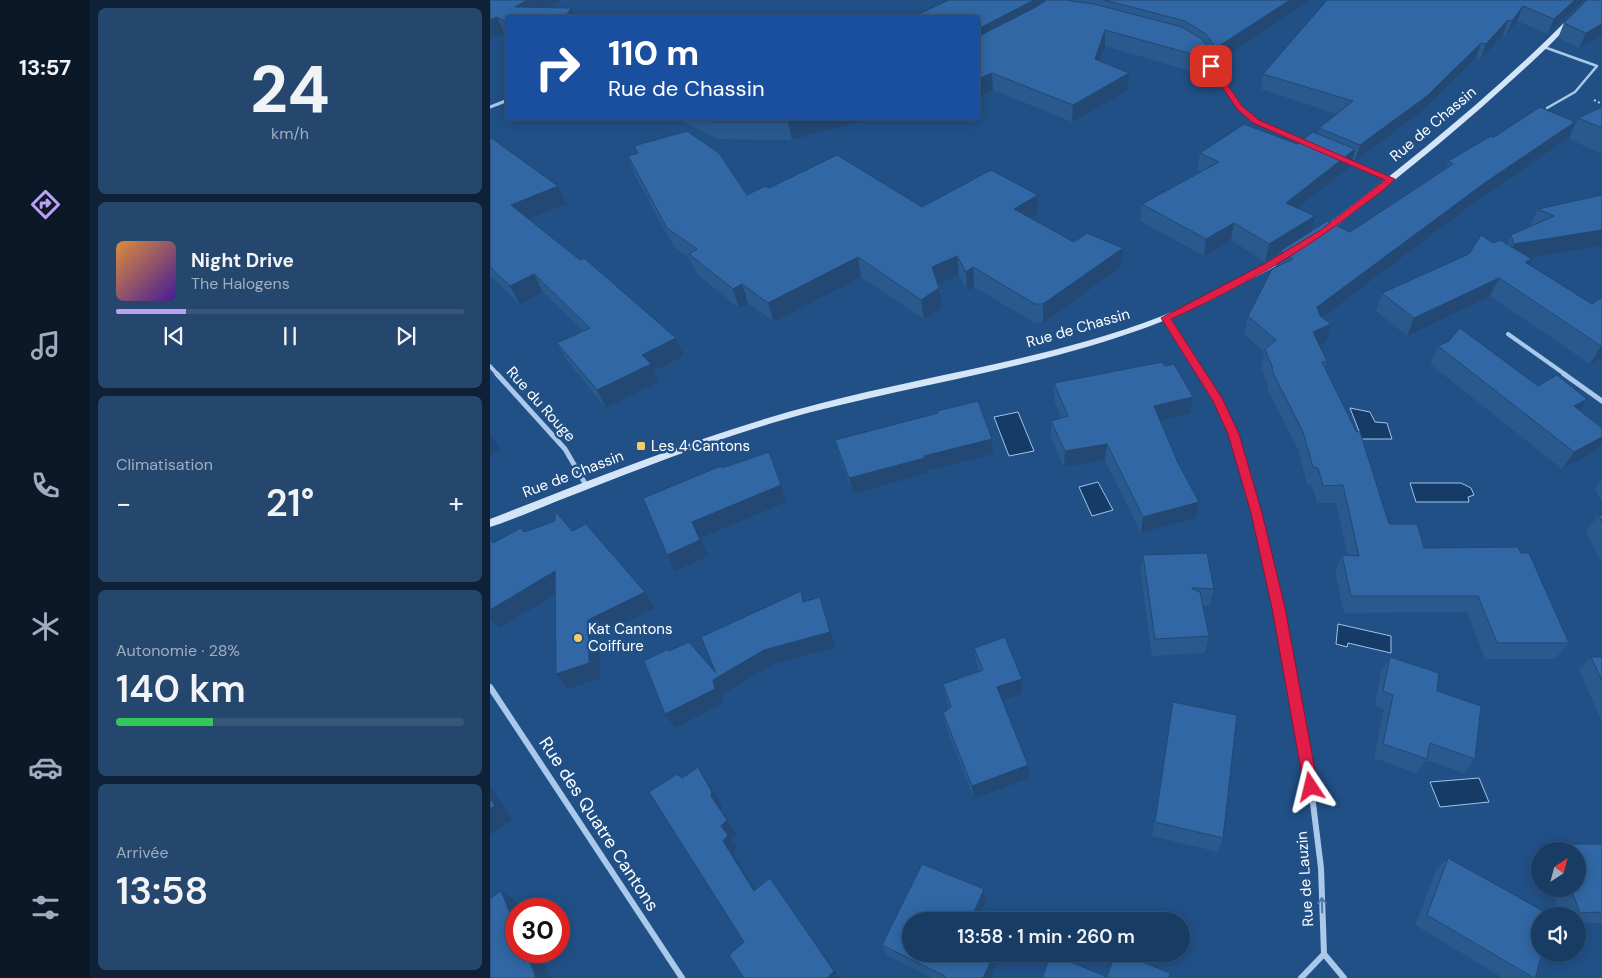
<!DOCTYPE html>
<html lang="fr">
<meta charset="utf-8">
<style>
body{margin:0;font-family:"DM Sans",sans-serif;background:#26476d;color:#f1f3f6;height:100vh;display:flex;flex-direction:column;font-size:19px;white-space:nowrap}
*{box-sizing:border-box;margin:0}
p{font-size:16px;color:#9fadbf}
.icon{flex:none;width:28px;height:28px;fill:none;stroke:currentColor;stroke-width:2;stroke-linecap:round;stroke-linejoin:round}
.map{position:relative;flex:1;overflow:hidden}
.sheet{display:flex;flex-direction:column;gap:8px;padding:8px;background:#0e2137;width:400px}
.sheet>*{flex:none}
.hud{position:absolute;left:15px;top:15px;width:475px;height:105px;border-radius:5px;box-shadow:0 2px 12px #0003,0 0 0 1px #375678;background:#1a4fa0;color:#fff;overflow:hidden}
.needle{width:32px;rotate:36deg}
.controls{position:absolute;left:1041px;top:842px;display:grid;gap:10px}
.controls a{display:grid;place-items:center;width:55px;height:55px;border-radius:50%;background:#193c64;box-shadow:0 2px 12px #0003,0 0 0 1px #375678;font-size:25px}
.speed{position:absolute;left:15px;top:898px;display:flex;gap:10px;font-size:25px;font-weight:700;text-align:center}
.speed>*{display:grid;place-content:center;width:65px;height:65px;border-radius:50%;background:#193c64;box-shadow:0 2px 12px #0003,0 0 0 1px #375678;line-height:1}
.speed .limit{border:8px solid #d22;background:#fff;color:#111}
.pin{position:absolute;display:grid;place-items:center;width:42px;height:42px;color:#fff;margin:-21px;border-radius:10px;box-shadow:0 2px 8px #0006}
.me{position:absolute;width:55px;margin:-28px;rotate:350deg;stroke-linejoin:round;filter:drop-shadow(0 0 4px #0008)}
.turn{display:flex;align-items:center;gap:18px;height:105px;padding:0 20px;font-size:22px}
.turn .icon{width:65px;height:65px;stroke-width:2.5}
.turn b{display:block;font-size:35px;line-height:42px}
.big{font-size:38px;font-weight:600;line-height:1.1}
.sheet .card{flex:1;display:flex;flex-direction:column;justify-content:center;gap:8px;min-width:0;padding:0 18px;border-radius:8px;background:#26476d}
.sheet .dial{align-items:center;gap:0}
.dial b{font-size:65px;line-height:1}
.song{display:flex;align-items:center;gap:15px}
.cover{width:60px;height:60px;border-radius:8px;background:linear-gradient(135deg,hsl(30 70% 55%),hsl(260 70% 35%))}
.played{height:5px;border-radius:2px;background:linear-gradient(90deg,#bca0f2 20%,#375678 20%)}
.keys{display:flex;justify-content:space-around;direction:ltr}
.heat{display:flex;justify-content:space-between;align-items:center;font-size:28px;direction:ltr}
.charge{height:8px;border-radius:4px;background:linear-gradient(90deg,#34c759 28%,#375678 0)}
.trip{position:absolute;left:412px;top:912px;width:288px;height:50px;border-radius:25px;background:#193c64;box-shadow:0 2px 12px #0003,0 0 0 1px #375678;font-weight:600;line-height:50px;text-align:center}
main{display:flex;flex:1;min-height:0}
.tab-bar{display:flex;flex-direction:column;width:90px;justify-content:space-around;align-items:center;background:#0a1828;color:#9fadbf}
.tab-bar .icon{width:35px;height:35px}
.tab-bar .selected{color:#bca0f2}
.tab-bar b{font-size:22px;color:#f1f3f6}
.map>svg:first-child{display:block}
.water{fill:#163b66;stroke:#9ec4eb}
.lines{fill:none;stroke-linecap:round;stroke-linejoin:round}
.path{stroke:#aac9ea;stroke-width:2;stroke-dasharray:2 2.5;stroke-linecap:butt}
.service{stroke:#aac9ea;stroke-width:2.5}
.minor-far3{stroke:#aac9ea;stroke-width:3}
.minor-far2{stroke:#aac9ea;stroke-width:4}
.minor-far1{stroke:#aac9ea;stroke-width:5}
.minor{stroke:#aac9ea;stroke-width:6}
.secondary{fill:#d5e5f8;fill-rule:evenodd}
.wall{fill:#29598d}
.shaded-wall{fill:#224873}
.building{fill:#3067a4;stroke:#224873}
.oneway{stroke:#517aa9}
.route{fill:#e11d48;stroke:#92132f}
.poi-dot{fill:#f7ca6b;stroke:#215086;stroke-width:2}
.labels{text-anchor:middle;stroke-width:5;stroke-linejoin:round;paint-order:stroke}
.street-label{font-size:15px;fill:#fff;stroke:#215086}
.poi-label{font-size:15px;fill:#fff;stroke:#215086;text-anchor:start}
.near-street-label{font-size:18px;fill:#fff;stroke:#215086}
</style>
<main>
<nav class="tab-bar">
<b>13:57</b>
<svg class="icon selected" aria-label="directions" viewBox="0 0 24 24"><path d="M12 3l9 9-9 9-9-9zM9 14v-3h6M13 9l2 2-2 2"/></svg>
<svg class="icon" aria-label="music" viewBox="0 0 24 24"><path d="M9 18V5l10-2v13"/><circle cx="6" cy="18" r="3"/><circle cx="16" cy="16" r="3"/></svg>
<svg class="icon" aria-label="phone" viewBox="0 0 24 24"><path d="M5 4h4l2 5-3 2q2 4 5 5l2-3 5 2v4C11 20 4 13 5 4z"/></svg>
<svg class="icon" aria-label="climate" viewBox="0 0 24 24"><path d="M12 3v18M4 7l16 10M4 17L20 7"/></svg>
<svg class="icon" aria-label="car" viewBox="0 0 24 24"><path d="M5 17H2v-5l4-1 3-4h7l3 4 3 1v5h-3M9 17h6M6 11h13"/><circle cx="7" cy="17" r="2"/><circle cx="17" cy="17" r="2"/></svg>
<svg class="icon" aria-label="filters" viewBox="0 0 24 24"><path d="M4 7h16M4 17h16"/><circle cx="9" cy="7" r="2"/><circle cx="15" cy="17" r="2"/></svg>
</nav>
<section class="sheet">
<div class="card dial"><b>24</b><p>km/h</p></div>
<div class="card">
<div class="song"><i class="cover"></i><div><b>Night Drive</b><p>The Halogens</p></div></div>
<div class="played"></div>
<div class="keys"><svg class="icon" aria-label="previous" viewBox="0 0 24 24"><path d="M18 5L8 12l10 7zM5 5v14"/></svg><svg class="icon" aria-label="pause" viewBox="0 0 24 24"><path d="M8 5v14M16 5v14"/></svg><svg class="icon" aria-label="next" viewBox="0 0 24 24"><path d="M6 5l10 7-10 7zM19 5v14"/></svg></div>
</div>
<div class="card"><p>Climatisation</p>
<div class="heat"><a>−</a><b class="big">21°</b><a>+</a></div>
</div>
<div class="card"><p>Autonomie · 28%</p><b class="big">140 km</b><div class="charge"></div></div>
<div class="card"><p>Arrivée</p><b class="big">13:58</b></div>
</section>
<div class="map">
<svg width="1112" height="978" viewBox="0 0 1112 978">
<rect width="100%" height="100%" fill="#215086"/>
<path class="water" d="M860 408 880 412 885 422 897 423 902 439H872Z
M528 412 544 451 519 456 504 417Z
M608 482 623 510 602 516 589 487Z
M920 483H971L981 488 984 495 978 497 979 502H926Z
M848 624 901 636V653L858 643 857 647 846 644Z
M989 778 999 802 950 807 940 782Z"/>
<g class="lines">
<path class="path" d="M1104 100 1112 104"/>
<path class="service" d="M1054 47 1107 66 1085 92 1057 108"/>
<path class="minor-far3" d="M716 59 749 107 766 122 815 144
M0 107 18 100
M857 162 867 166"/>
<path class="minor-far2" d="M863 164 901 179
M676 318 712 375
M1018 334 1076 375
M0 366 8 375"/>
<path class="minor-far1" d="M7 374 75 449 96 485
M711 374 728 401 744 434 767 513 794 641
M1074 374 1112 401"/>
<path class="minor" d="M794 640 821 787 831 868 834 954 811 978
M0 687 192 978
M834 954 854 978"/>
<path class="secondary" d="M1078 19 1083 20C1062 45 1036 67 1012 89 956 140 896 187 836 234H830V230C917 164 1001 96 1078 19Z
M796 251H799L803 253C788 267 766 276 748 286 607 364 442 377 289 421 221 441 154 467 88 493 59 504 30 517 0 527V519C108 477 216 433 328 404 442 374 561 359 672 316 716 299 756 275 796 251Z"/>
</g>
<path class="wall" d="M0 0H71L58 7 82 8 86 18H18V35L14 33 0 40Z
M459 0H554V1L557 0H820L724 65 720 58 718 68 711 74 615 46 610 61 639 73 638 90 582 122 503 90 488 97V18Z
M837 0H1094L1058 34 1027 21 1016 36 1013 35 990 60 986 58 931 112 865 161 863 160 861 166 807 208 825 216 822 231 860 232 956 169 958 161 1004 137 1077 139 989 199 832 317 836 342 829 345 837 361 835 367 899 524 1079 643 1065 659H995L977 612 854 613 845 572 852 555 858 556 846 503H827L822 485 817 484 808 449 777 389 778 386 771 367 774 352 754 334 758 316 786 267 789 253 775 262 741 240 714 256 650 221 652 204 711 171 707 170 710 153 807 144 828 134 829 128 847 114 771 89 773 74Z
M1112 0V35L1089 48 1068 38 1074 23Z
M1112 107V154L1079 139 1088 118Z
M91 118H106L98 121Z
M187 118H382L302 140 227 139Z
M0 137 76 204 39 220 186 338 194 356 164 371 169 382 116 408 77 361 67 343 93 331 53 292 30 304 0 276Z
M144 146 257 195 279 188 432 207 548 195V214L541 218 584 242 633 248 631 267 553 323H545L484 287 477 291 469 275 448 284 449 288 452 308 434 319 371 277 284 322 258 303 249 308 206 273 200 259 184 247 145 175 138 156 147 154Z
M1112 195V246L1040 258 1039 265 1102 304 1112 297V357L1100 364 1000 296 917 336 886 311 892 293 1003 243 1017 244 1021 235 1041 226H1040L1048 209Z
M948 346 1048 386 1097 399 1089 411 1106 451 1072 469 940 364Z
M564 383 700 413 670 421 688 463 709 502 706 518 651 533 615 460 574 467 561 438V421L571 418 564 400Z
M447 411 502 439 503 454 437 471V473L363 494 349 455 345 440 447 413Z
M1112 479V502L1105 489Z
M1108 515H1112V563L1096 531Z
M653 555 724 589 719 606H713L719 636 715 653 662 656 651 573Z
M484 648 532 694 512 701 539 778 484 799 456 727 453 713 459 709 456 699 453 684 489 671 486 663Z
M900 657 947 691 985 759 974 773 936 760 926 773 884 758 894 709 885 706 891 672Z
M1101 657H1112V722L1089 670Z
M683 702 733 838 728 852 662 836 680 718Z
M1065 844H1112V923H1088V916H1071L1061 889H1088V851H1057Z
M958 858 1045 978H1013L925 925 946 870Z
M432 864 494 889 496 901 487 921H421V954H510L500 978H443L397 955 392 945Z"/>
<path class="shaded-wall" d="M37 0H71L41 18 25 7Z
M544 0H554V9L488 45V29Z
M800 0H820L724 65 726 48Z
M1085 0H1094L1058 34 1064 19Z
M1033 6 1027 21 1016 36 1022 21Z
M82 8 86 18H73Z
M7 17 14 33 0 40V20Z
M1018 20 1013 35 990 60 996 44Z
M1112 24V35L1089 48 1096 33Z
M615 30V46L604 75 605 59Z
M991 43 986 58 931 112 865 161 870 145Z
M721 52 718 68 711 74 713 57Z
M502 73 503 90 488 97V79Z
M639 73 638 90 582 122 583 105Z
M96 118H106L98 121Z
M317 118H382L302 140 298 122Z
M1085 122 1077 139 989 199 822 325 827 307 996 182Z
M865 149 861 166 792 220 796 203Z
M68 186 76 204 30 223 21 205Z
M548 195V214L524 228V209Z
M825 216 821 234 790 251 789 253 775 262 779 244Z
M744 223 741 240 714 256 716 239Z
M1112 230V246L1016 262 1024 244Z
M633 248 631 267 553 323V304Z
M467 256 469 275 444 286 442 267Z
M368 257 371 277 284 322 278 303Z
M1042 259 1033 277 1035 262Z
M483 267 484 287 477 291 476 272Z
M44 274 53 292 30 304 20 286Z
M1009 278 1000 296 917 336 924 318Z
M252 284 258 303 249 308 243 289Z
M449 288 452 308 434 319 431 300Z
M841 324 836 342 818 350 823 332Z
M186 338 194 356 164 371 169 382 116 408 107 390 152 355Z
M1112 345V357L1100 364 1111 346Z
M703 397 700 413 662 423 664 406Z
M1097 399 1085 417 1084 406Z
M0 434 11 450 0 456Z
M1112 437V443L1106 451 1072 469 1084 452Z
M502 439 503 454 437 471V473L363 494 359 478 434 456Z
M617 444 615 460 574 467 575 451Z
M291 485 296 502 210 538 218 556 185 571 177 555 202 522Z
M709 502 706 518 651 533 653 517Z
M65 571 77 587 9 628 0 618V610Z
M155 592 165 608 109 636 110 678 78 689 66 674 98 620Z
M330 597 345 647 281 665 231 695 233 703 185 728 175 714 223 680Z
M532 679V694L508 702 507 687Z
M538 765 539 778 484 799 482 786Z
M208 767 218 782 232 806 231 810 246 834 241 839 248 848 243 853 273 903 264 891 233 841 231 826 221 796Z
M0 786 22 820 0 835Z
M280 878 350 978H337Z
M494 889 496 901 487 921H480Z
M11 891 29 903 31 909H26V928Z
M36 951H49L60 978H46Z
M504 954H510L500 978H493Z"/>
<path class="building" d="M0 0H37L25 7 82 8 73 18H18V23L7 17 0 20Z
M459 0H544L488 29V18H420Z
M557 0H575L604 4 692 27 712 39 721 52 713 57 615 30 605 59 639 73 583 105 502 73 488 79V35L489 36 544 8Z
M614 0H800L726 48 716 34 695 21Z
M837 0H1085L1064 19 1033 6 1022 21 1018 20 996 44 991 43 937 96 870 145 829 128 863 101 773 74Z
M1097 0H1112V24L1096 33 1074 23Z
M1050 107 1085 122 996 182 827 307 830 316 841 324 823 332 837 361 832 362 866 431 870 432 899 524H927L934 548 1028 547 1031 553H1039L1079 643H1007L988 596H861L852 555 869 556 853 485 833 486 828 468 823 467 813 432 782 371 783 369 775 349 786 340 758 316 782 269 803 259 790 251 837 221 860 232 963 164 958 161 1001 136 1004 137Z
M1112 107V128L1088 118Z
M213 118H317L298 122H222Z
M754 124 807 144 823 132 865 149 796 203 825 216 779 244 744 223 716 239 652 204 729 162 710 153Z
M197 131 229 153 257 195 275 186 279 188 347 155 432 207 501 170 548 195 524 209 584 242 597 233 633 248 553 304H545L483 267 476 272 467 256 442 267 449 288 431 300 368 257 278 303 252 284 243 289 199 254 207 249 177 228 138 156 148 153 144 146Z
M0 137 68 186 21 205 90 260 94 258 186 338 152 355 161 364 107 390 67 343 100 328 44 274 20 286 0 267Z
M1112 195V230L1024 244 1021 235 1064 216 1048 209Z
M991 235 1003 243 1010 240 1042 259 1035 262 1102 304 1112 297V345L1111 346 1009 278 924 318 892 293 979 254Z
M970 328 1048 386 1067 375 1097 399 1084 406 1112 428V437L1084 452 948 346 959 341Z
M672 362 675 366 684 364 703 397 664 406 688 463 709 502 653 517 617 444 575 451 561 421 578 416 564 383Z
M488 401 502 439 434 456 435 458 359 478 345 440 448 413 447 411Z
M279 452 291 485 202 522 210 540 177 555 153 498 231 466 232 468Z
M65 511 82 531 96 524 155 592 98 620 99 663 66 674 65 571 0 610V539L3 543 31 528 34 532 65 521Z
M1108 515H1112V522Z
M717 553 724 589 702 588V589L710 592 719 636 665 639 653 555Z
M311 591 313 602 330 597 340 632 274 650 223 680 225 689 175 714 154 661 178 649 179 651 199 642 226 673 211 637Z
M515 637 532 679 507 687 538 765 482 786 453 713 461 707 453 684 493 670 484 648Z
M900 657 949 673 947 691 991 706 985 759 940 743 937 759 893 744 903 695 893 691Z
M1101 657H1112V681Z
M683 702 747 715 733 838 665 822Z
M208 767 222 792 221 796 237 820 231 826 238 835 233 841 264 891 280 878 344 971 337 978H254L239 955 254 942 159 792 187 774 192 778Z
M0 798 5 806 0 809Z
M1065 844H1112V912L1090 913 1081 889H1088V851H1068Z
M958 858 1062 916H1050V954H1052L1045 978H1044L937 915Z
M432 864 494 889 480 921H421V954H504L493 978H454L455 976 392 945Z
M11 891 26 928V951H36L46 978H0V899Z
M561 954 617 977 625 954H632L680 973 679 978H552Z"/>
<defs><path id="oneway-shaft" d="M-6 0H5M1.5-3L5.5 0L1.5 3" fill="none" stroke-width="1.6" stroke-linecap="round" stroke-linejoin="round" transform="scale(1.25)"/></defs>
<use class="oneway" href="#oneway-shaft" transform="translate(832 905) rotate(-92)"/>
<path class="route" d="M719 65H724L752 106 769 120 905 179C895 190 881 199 869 208 812 253 747 289 681 319L732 398 749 434 772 513 795 608 828 787 826 792 821 794 816 792 814 787 782 608 761 513 738 434 723 401 671 318 776 263 831 230 895 180 763 123 747 109 718 66Z"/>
<g class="poi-dot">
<rect x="146" y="441" width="10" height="10" rx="2.5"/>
<circle cx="88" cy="638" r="5"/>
</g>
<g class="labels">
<g class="street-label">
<text transform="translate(943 124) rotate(-40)" y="5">Rue de Chassin</text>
<text transform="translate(588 328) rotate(-16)" y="5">Rue de Chassin</text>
<text transform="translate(51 404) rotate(48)" y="5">Rue du Rouge</text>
<text transform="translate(83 474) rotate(-21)" y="5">Rue de Chassin</text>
<text transform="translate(815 879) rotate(-94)" y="5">Rue de Lauzin</text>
</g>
<g class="poi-label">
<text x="161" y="451">Les 4 Cantons</text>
<text x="98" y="634">Kat Cantons<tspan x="98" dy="17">Coiffure</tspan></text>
</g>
<g class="near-street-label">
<text transform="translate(109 824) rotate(57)" y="6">Rue des Quatre Cantons</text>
</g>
</g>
</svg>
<div class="controls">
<a><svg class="needle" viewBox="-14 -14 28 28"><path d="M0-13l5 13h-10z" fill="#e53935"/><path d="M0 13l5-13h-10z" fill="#9fadbf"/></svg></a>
<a><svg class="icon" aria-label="sound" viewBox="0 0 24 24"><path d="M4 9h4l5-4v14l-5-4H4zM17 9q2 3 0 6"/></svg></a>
</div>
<div class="speed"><div class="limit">30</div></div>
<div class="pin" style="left:721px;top:66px;background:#d93025"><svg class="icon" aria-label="arrive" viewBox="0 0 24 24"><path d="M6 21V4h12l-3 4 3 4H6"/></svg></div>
<svg class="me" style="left:821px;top:787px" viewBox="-20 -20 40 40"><path d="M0-17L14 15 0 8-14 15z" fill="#e11d48" stroke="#fff" stroke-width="4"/></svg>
<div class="trip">13:58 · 1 min · 260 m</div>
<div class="hud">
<div class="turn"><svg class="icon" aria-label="right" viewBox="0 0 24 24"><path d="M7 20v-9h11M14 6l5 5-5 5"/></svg><div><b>110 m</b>Rue de Chassin</div></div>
</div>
</div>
</main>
